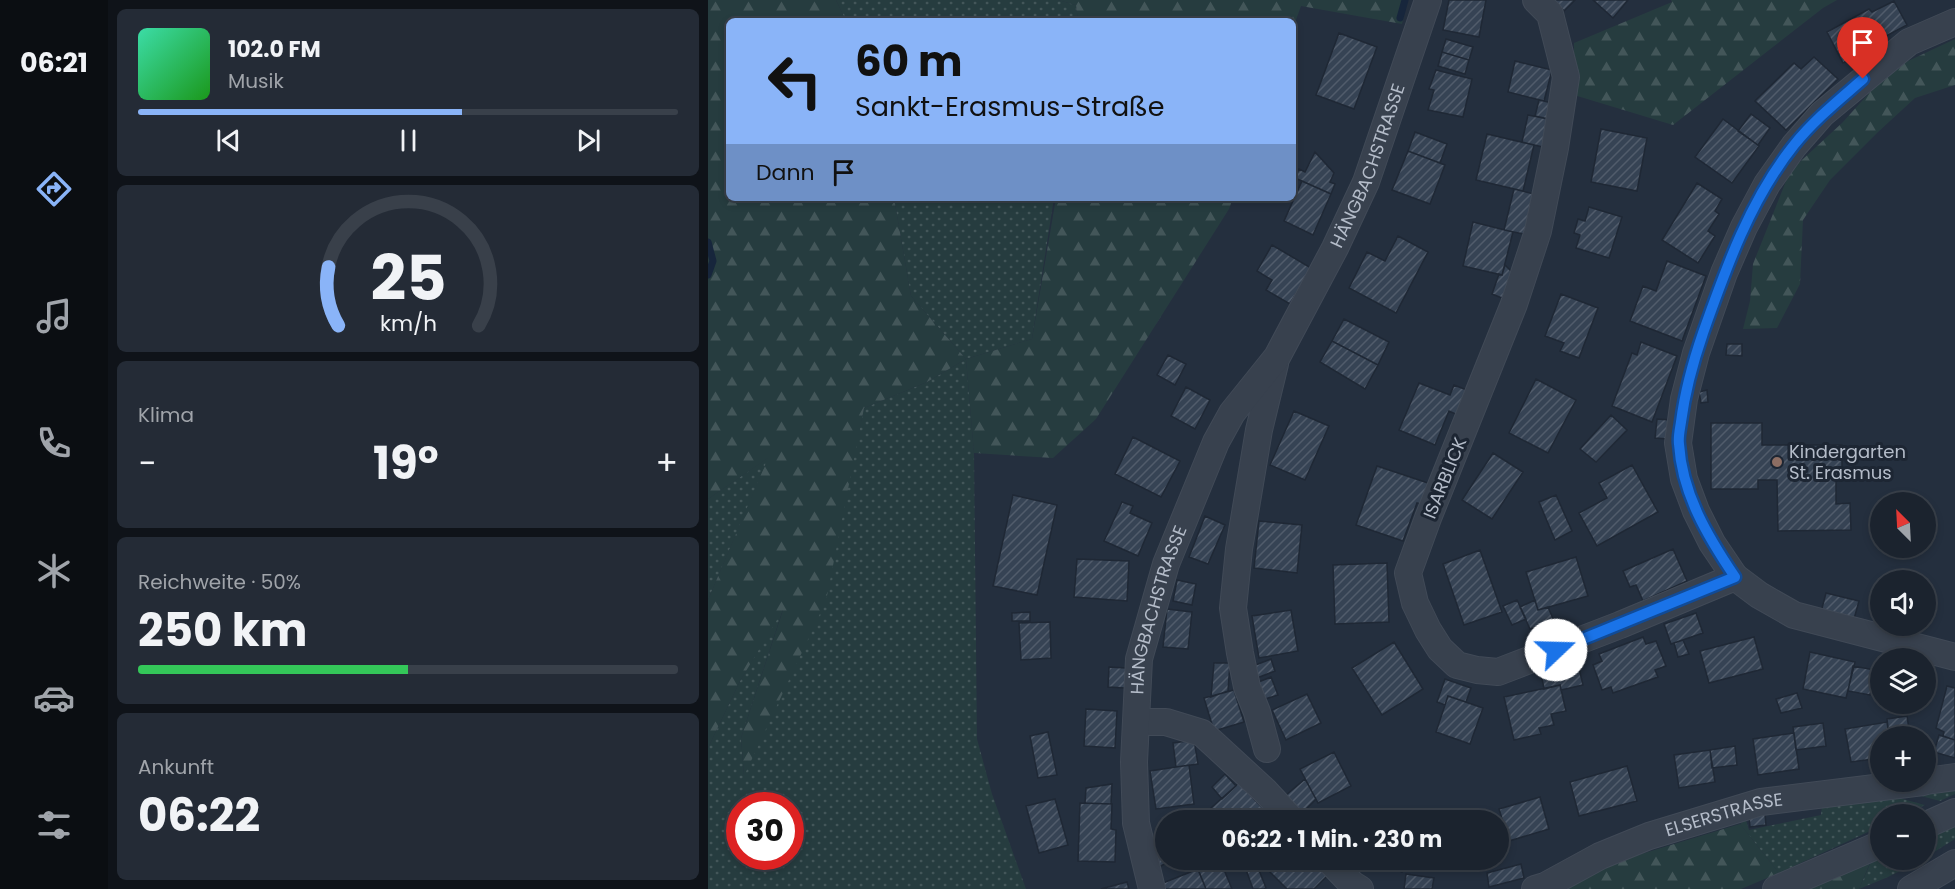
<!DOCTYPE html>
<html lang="de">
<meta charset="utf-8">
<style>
body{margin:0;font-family:Poppins,sans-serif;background:#242b36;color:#f1f3f6;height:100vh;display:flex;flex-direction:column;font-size:22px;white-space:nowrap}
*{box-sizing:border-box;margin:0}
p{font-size:20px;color:#a0a4aa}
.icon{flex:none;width:33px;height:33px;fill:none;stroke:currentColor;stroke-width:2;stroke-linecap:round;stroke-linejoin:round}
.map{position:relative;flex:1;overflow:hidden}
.panel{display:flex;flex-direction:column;gap:9px;padding:9px;background:#0f1319;width:600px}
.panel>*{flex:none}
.top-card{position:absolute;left:18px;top:18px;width:570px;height:183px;border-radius:9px;box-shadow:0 3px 9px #0003,0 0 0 2px #39404a;background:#8ab4f8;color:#111;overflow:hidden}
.needle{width:39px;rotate:336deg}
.tools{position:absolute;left:1162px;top:492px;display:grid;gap:12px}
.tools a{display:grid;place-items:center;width:66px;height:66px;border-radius:50%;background:#1b232e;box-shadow:0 3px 9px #0003,0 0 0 2px #39404a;font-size:30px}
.speed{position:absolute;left:18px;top:792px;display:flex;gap:12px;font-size:30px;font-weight:700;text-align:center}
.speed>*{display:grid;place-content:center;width:78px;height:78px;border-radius:50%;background:#1b232e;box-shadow:0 3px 9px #0003,0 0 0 2px #39404a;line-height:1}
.speed .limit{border:9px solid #d22;background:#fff;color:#111}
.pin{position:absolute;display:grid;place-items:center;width:51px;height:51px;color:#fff;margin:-62px -26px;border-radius:50% 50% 50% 0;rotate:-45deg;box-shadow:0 0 6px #0007}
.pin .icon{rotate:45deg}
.me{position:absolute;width:66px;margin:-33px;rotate:69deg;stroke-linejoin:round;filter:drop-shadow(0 0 4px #0008)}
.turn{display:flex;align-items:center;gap:21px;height:126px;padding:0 30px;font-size:27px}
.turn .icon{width:78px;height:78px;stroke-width:2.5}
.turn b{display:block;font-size:42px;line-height:51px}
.then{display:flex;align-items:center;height:57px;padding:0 30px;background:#0003;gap:12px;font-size:22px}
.big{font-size:45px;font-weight:700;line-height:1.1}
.panel .tile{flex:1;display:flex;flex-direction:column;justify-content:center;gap:9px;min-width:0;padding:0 21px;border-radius:9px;background:#242b36}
.panel .dial{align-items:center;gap:0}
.dial svg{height:156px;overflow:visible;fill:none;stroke:#39404a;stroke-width:7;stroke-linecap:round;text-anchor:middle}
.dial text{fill:#f1f3f6;stroke:none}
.song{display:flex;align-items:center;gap:18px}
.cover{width:72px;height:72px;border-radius:9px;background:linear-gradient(135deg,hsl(160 70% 55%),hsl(120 70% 35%))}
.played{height:6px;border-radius:3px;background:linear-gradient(90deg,#8ab4f8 60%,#39404a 60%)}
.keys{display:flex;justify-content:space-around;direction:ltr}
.heat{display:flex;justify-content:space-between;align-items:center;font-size:33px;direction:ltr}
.charge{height:9px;border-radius:4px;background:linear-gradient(90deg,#34c759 50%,#39404a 0)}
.trip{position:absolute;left:447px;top:810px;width:354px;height:60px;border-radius:30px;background:#1b232e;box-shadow:0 3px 9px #0003,0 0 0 2px #39404a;font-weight:700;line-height:60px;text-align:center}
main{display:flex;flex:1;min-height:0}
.tabs{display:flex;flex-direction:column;width:108px;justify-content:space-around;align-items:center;background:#0b0e12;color:#a0a4aa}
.tabs .icon{width:42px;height:42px}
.tabs .selected{color:#8ab4f8}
.tabs b{font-size:27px;color:#f1f3f6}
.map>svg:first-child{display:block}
.grass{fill:url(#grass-dots);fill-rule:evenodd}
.forest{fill:url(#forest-firs)}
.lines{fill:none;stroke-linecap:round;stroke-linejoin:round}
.stream{stroke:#17263c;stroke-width:7}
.building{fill:url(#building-hatch);stroke:#1f2835;stroke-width:1.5}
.street-casing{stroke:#414a57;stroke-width:28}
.street{stroke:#38414e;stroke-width:26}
.route-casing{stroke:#114b97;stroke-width:15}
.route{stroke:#1a73e8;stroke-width:10}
.education-dot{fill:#8d6e63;stroke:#1d2633;stroke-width:2}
.labels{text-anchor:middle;stroke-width:6;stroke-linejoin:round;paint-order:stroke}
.street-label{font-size:18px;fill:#b4bcc9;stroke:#1d2633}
.poi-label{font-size:18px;fill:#b4bcc9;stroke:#1d2633;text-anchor:start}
</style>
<main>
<nav class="tabs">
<b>06:21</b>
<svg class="icon selected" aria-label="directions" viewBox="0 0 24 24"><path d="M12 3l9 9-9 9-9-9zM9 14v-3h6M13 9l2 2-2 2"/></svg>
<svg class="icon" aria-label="music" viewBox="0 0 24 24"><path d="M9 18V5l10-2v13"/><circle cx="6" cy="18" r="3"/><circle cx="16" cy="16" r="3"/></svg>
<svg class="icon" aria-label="phone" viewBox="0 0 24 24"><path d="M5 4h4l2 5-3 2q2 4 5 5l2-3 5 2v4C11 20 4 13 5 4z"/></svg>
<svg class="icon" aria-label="climate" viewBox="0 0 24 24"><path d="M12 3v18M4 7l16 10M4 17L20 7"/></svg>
<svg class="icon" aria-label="car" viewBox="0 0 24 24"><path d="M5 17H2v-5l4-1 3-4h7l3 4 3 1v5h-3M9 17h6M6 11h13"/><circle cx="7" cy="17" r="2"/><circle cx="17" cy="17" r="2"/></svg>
<svg class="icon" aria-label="filters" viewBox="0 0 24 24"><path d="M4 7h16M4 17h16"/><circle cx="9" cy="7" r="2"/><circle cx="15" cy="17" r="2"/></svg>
</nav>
<section class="panel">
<div class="tile">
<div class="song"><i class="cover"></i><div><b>102.0 FM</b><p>Musik</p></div></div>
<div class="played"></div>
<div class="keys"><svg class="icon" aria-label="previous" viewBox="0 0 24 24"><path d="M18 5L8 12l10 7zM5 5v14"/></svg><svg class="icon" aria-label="pause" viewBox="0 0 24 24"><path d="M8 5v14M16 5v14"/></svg><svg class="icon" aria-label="next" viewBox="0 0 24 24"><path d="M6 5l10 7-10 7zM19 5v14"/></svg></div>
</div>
<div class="tile dial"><svg viewBox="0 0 100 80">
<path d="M14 69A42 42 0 1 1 86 69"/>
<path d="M14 69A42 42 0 0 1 9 39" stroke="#8ab4f8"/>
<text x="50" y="56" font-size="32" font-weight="700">25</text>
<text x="50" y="72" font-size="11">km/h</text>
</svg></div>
<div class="tile"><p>Klima</p>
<div class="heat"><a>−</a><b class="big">19°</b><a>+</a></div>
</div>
<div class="tile"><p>Reichweite · 50%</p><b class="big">250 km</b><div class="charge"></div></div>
<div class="tile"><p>Ankunft</p><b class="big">06:22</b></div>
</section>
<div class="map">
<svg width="1247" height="889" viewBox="0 0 1247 889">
<defs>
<pattern id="grass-dots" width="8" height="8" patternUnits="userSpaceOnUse" patternTransform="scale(1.5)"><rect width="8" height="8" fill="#263c3f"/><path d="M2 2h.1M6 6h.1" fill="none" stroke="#435659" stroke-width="1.8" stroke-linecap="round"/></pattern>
<pattern id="forest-firs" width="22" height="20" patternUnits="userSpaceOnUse" patternTransform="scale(1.5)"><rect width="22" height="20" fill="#263c3f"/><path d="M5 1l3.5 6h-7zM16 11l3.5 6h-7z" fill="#435659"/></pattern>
<pattern id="building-hatch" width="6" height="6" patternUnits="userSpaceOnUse" patternTransform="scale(1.5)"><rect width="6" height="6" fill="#364354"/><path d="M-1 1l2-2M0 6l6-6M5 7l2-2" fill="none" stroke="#515c6b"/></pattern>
</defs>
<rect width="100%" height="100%" fill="#242f3e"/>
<path class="grass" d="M128 0H350L368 5 370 21H138Z
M186 198H346L324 339 258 359 266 453 269 739 284 794 318 889H0V748L32 681 76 606 33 738 36 775 139 486 156 408 219 382 258 359 203 296ZM32 806H82V856H32Z
M61 457 0 600V499Z
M1247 781V794L1232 801 1194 791Z
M1180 795 1217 805 1198 814H1173V826L1071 873 1032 824 1038 820 1041 830 1113 815 1114 806Z
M1247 819V839L1218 857V832Z
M1173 852V860H1214L1180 877 1151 889 1166 855Z"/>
<path class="forest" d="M0 0H128L138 21H21V198H186L203 296 258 359 324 339 348 198H525L521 209 388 419 345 458 266 453 258 359 219 382 156 408 118 601 36 776 33 738 75 610 32 681 0 748V600L60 458 0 499Z
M350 0H699L694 24 593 6 585 28V21H370L368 5Z
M963 0H1129L1115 8 965 125 866 95V43L964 2Z
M1247 39V85L1207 98 1169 133 1122 180 1095 220 1092 284 1069 328 1035 329 1042 301 1045 264 1082 171 1134 123 1183 69Z
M1032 824 1071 873 1033 889H858L907 862Z
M1164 858 1151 889H1095Z"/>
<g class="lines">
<path class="stream" d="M692 18 697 0
M0 242 5 261 0 275"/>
</g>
<path class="building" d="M741 0H778L771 37 735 30Z
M846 0H867L856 11Z
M885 0H920L905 18Z
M1186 1 1199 25 1176 37 1178 40 1135 63 1119 32 1161 9 1164 12Z
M631 33 669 47 646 109 608 95Z
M738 39 765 47 761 60 734 52Z
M734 52 761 60 757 74 730 66Z
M1106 57 1130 79 1078 130 1047 101 1086 63 1093 69Z
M807 61 844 70 836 101 800 92Z
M728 70 764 79 755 117 720 110 726 90 721 89Z
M831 100 849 104 845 120 827 116Z
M1043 114 1062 128 1050 145 1030 131Z
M820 115 845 120 839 148 814 142Z
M1015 119 1051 146 1024 183 987 157Z
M893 129 939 138 929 191 883 182Z
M707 132 739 144 732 163 700 151Z
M779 134 826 145 815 191 768 180Z
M700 151 737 165 722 204 684 190Z
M607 152 626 173 622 182 627 184 623 194 587 178 591 169 597 172Z
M594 181 623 194 605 235 576 221Z
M989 183 1014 199 1007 211 1011 214 1000 231 1007 236 990 263 954 240Z
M806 189 830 195 820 235 796 230Z
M881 207 914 217 901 258 868 248 872 235 866 233 870 219 877 221Z
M765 222 805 232 794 275 755 266Z
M690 236 720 252 688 313 641 288 659 252 677 261Z
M564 245 603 268 582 304 558 290 564 280 549 271Z
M959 261 998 276 974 341 922 321 935 286 948 291Z
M797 265 808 276 799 300 784 294 791 274 794 275Z
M853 294 890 308 871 358 852 351 856 343 837 336Z
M636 319 681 342 670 365 624 341Z
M624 341 670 365 657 389 612 362Z
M933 342 969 356 944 422 904 406 924 353 929 355Z
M1019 344H1034V356L1018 355Z
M460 355 478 364 467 385 449 375Z
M828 379 868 400 840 453 801 433Z
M711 383 742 395 746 385 764 392 754 417 741 411 727 445 691 430Z
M478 387 502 400 487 429 463 416Z
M999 390 1000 402 993 403 991 392Z
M586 411 621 426 597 480 562 465Z
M903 415 919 430 888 462 872 449Z
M949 419 962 420 960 439 947 438Z
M1003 423H1054V445H1134V479L1128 478V504L1142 503 1143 530 1070 531 1069 480H1050V489H1003Z
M425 437 472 461 453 497 407 474Z
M785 453 815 472 784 519 754 500Z
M924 465 950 512 889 546 871 513 899 498 891 483Z
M669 466 726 485 719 506 709 503 695 541 648 525Z
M305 495 349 505 329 595 285 586Z
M848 495 864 531 847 540 831 502Z
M414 502 425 506 422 513 444 523 430 556 396 541Z
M497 516 517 525 500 564 481 557Z
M551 521 594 525 589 573 546 568Z
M965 549 979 581 935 601 928 585 922 587 915 571Z
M772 550 794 612 756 625 735 564Z
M868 557 880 596 830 610 818 572Z
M369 559 421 561 419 601 366 597Z
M679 563 681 622 627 624 625 565Z
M469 580 488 584 484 605 465 601Z
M1118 593 1151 601 1146 619 1113 612Z
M809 600 818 619 804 625 795 606Z
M827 600 830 610 840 607 846 621 822 629 812 607Z
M459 609 484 612 480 649 455 647Z
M583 610 590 651 551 658 544 616Z
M322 612V621H304V613Z
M988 613 995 633 963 644 956 624Z
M342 622 343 658 313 660 311 623Z
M935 637 938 644 948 641 958 666 947 670 950 677 905 693 903 687 894 690 885 665 894 661 891 654Z
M1046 637 1055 669 1001 683 992 651Z
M975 640 981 654 970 657 966 643Z
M686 642 715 689 674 715 644 668Z
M1102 652 1147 662 1138 698 1095 689Z
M563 659 567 671 549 678 545 666Z
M869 660 875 685 853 690 852 685 836 689 832 668Z
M506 663H522L520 691 503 697Z
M1145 666 1167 670 1162 695 1140 691Z
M401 667 418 668 417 688 400 687Z
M563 677 570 695 554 700 548 683Z
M737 679 763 688 758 702 740 696 737 705 729 702Z
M852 685 858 711 843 714 846 725 831 728 833 734 806 740 796 697Z
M1239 686 1247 688V740L1235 736 1236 732 1228 728Z
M526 690 536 722 506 731 496 698Z
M1089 693 1094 708 1073 713 1068 699Z
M599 694 613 723 578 740 564 710Z
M740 696 775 708 762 744 728 732Z
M378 709 409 711 407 748 376 746Z
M1199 716 1202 736H1181L1179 719Z
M1179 722 1181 736H1173V758L1143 762 1137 729Z
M1115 723 1118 746 1088 750 1085 727Z
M340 732 349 775 330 778 322 736Z
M1086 733 1091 769 1050 775 1045 739Z
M1231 735 1247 740V758L1226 752Z
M486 740 490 764 468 767 465 743Z
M1027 746 1029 765 1004 768 1002 750Z
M1002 750 1007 782 971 788 966 755Z
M626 752 643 786 610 803 592 769Z
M481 765 486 804 448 809 442 771Z
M919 766 929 801 871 816 862 782Z
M517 774 528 786 514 799 504 787Z
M597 779 608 799 594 813 577 796Z
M531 783 561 815 554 820H515L503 808Z
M404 784 403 804 377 803 378 788Z
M832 797 841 829 801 841 791 809Z
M347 799 360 845 331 853 318 806Z
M372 803 404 804 403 829 408 830 407 862 370 861Z
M1057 814 1058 825 1042 827 1041 816Z
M458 845V860H464L451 867 447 848Z
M486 860H512L524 889H498Z
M547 860 558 888 556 889H545L536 864Z
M564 860H605L621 874 606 889H579L557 867Z
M662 860H699L694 872Z
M813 864 816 878 781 887 779 873Z
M490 869 498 889H457L455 883Z
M698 874 726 878 724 889H696Z
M419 882 421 889H393Z"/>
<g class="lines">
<defs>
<g id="street">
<path d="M828 0 842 14 858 77 847 148 830 231 806 304 720 518 700 573 707 603 720 630 732 649 749 665 769 670 790 672 912 625 1027 577"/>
<path d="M1247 22 1201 42 1114 114 1086 146 1059 184 1036 227 1016 273 988 353 976 399 970 443 976 479 988 511 1004 543 1027 577 1051 595 1086 615 1247 657"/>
<path d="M429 722H458L494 733 557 791 584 820"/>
<path d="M559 749 549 712 539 687 532 653 525 608 531 549 551 430 567 364"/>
<path d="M1218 781 1247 777"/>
<path d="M1218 825 1247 812"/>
<path d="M621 860 644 884 652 889"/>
<path id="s1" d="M444 889 428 823 426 762 431 659 458 564 508 442 524 413 569 357 627 248 658 182 720 0"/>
<path id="s2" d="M827 889 837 886 892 856 941 836 1053 802 1215 782"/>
<path d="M1068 889 1173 844"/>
<path d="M1203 889 1247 863"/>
</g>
</defs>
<use href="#street" class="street-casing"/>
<use href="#street" class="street"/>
</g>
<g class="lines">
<defs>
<path id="route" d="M848 650 1027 577C1000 537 974 494 971 444 970 437 972 429 973 422 977 391 985 362 995 333 1018 268 1042 200 1086 145 1106 120 1131 100 1155 79"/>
</defs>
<use href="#route" class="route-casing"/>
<use href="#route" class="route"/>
</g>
<circle class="education-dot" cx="1069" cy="462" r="6"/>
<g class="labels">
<g class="street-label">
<text dy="6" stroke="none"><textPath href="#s1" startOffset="780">HÄNGBACHSTRASSE</textPath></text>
<text transform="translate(737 478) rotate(-68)" y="6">ISARBLICK</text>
<text dy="6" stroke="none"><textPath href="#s1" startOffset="284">HÄNGBACHSTRASSE</textPath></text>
<text dy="6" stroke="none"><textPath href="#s2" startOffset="204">ELSERSTRASSE</textPath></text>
</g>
<g class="poi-label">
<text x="1081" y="458">Kindergarten<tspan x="1081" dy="21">St. Erasmus</tspan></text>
</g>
</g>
</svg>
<div class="tools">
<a><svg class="needle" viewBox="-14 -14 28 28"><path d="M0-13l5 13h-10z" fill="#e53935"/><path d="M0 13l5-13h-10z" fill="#a0a4aa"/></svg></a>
<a><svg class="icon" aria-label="sound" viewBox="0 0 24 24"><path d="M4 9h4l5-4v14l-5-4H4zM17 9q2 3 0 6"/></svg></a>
<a><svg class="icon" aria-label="layers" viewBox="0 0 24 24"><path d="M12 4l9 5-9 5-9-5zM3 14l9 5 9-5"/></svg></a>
<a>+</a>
<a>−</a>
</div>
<div class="speed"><div class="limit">30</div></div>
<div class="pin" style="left:1155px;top:79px;background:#d93025"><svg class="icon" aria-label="arrive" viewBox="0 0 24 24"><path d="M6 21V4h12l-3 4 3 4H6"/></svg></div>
<svg class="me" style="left:848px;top:650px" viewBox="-20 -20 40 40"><circle r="19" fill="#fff"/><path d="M0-13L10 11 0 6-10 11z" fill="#1a73e8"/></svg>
<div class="trip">06:22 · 1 Min. · 230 m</div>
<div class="top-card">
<div class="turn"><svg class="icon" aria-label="left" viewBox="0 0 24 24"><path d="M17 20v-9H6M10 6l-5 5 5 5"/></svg><div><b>60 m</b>Sankt-Erasmus-Straße</div></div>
<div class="then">Dann<svg class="icon" aria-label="arrive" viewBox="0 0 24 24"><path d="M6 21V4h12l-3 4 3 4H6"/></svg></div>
</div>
</div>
</main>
